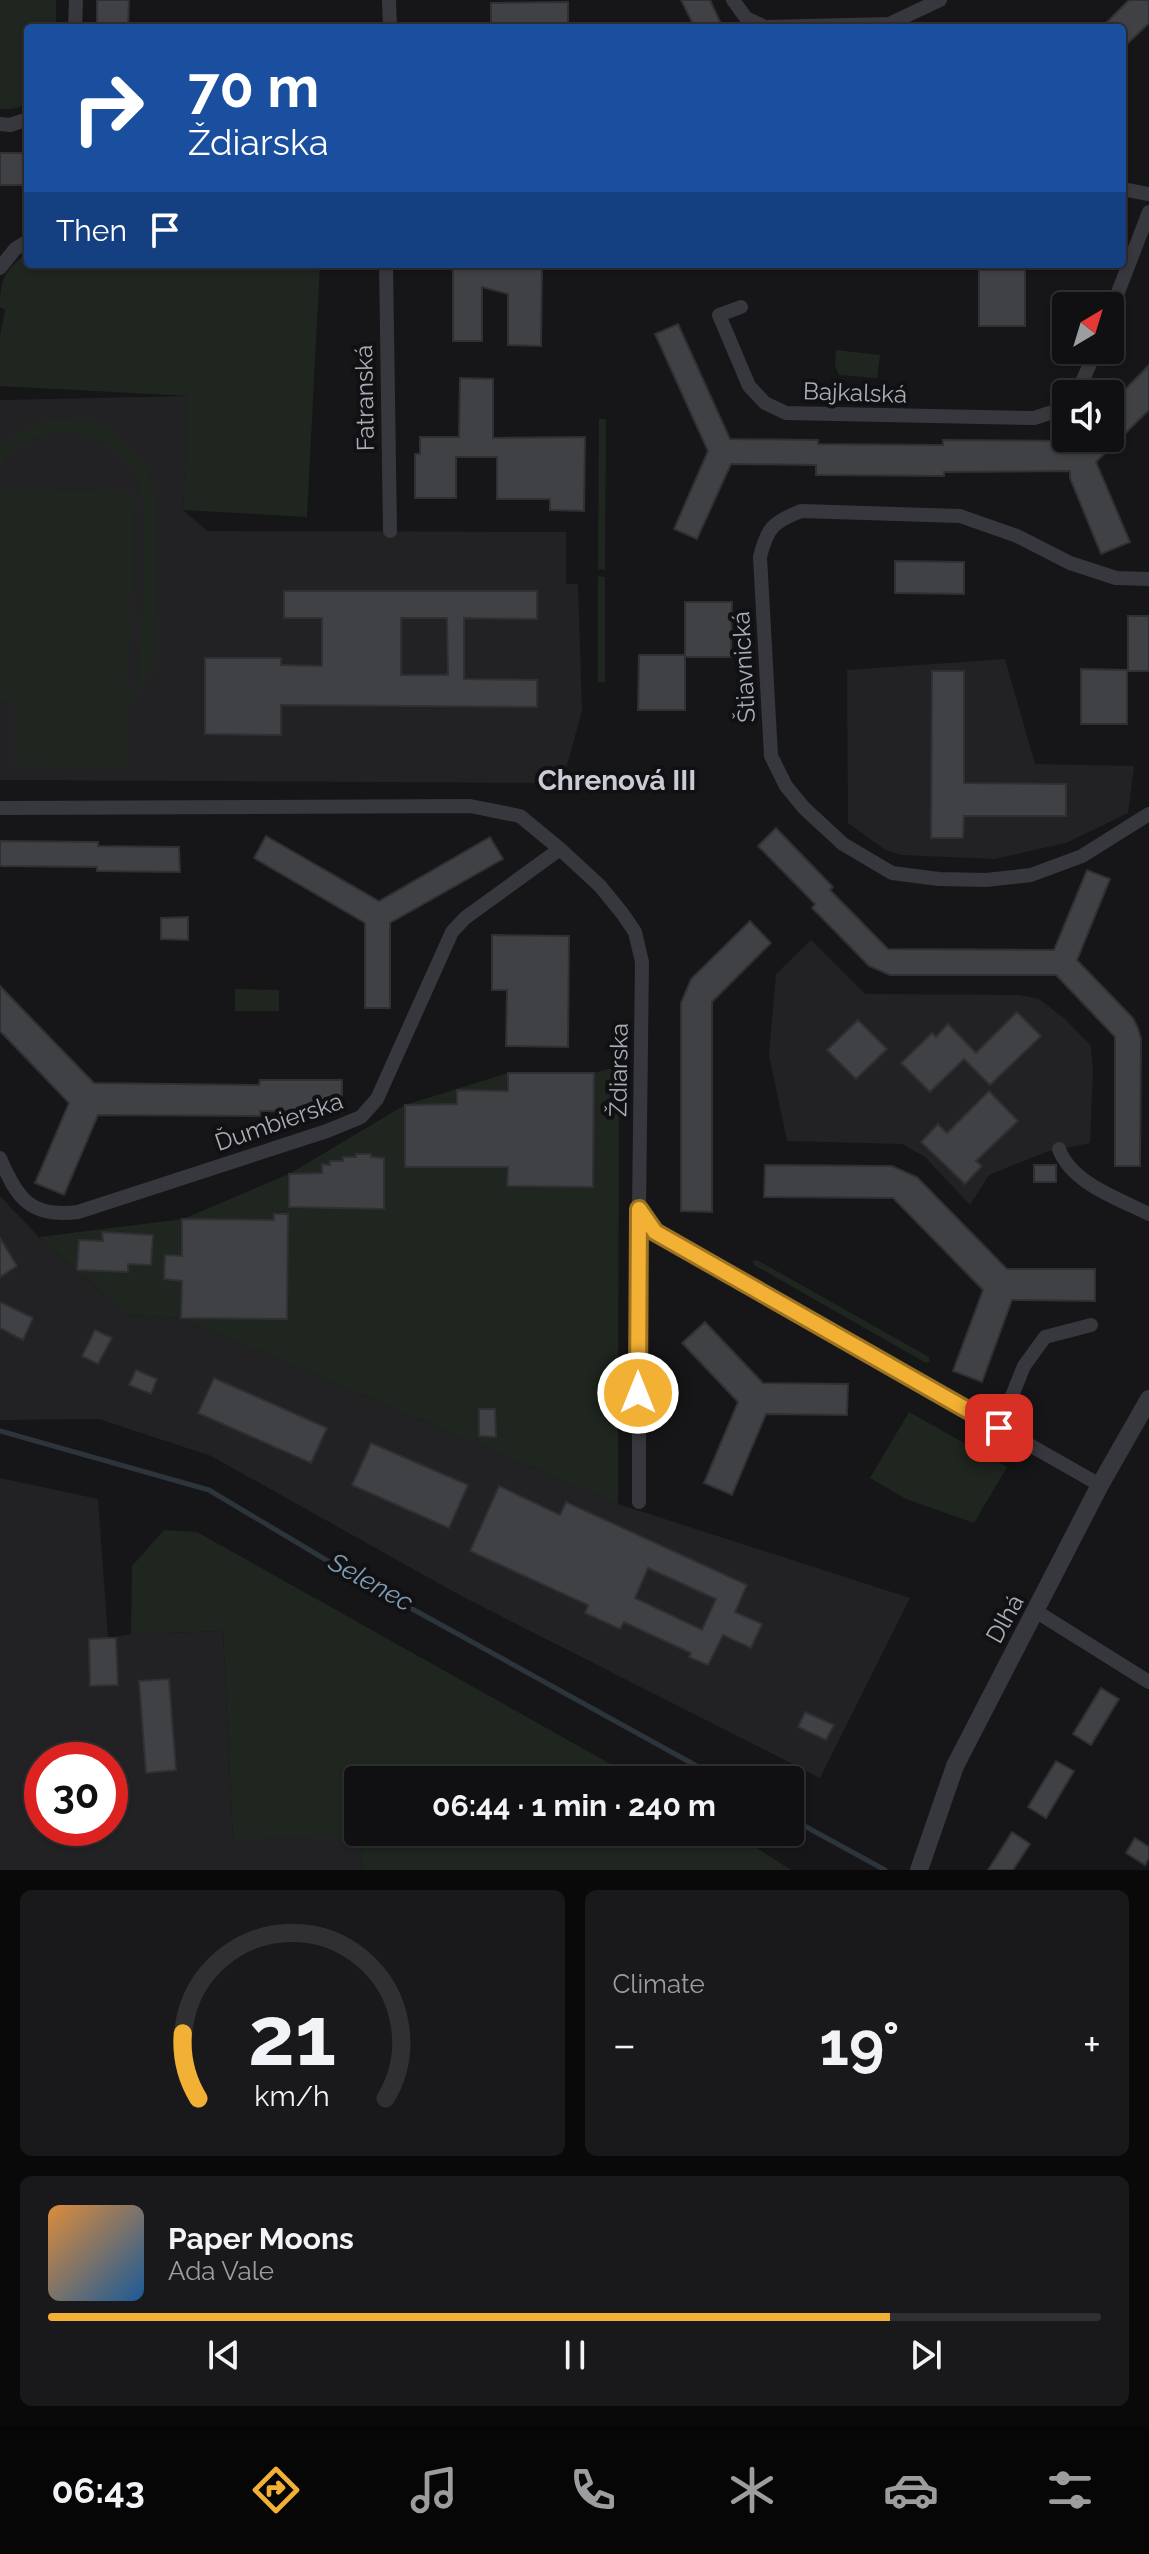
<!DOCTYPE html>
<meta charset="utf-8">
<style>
body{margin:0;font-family:Raleway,sans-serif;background:#19191b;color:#f1f3f6;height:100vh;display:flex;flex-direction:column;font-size:30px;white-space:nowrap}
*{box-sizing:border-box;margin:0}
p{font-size:26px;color:#9c9d9f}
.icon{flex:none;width:44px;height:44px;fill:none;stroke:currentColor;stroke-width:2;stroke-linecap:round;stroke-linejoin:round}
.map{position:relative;height:1870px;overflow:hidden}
.drawer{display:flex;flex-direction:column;gap:20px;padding:20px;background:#09090a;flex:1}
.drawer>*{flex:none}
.banner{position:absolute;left:24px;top:24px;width:1102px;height:244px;border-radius:8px;box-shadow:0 2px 6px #0004,0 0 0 2px #303032;background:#1a4fa0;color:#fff;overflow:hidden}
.needle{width:52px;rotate:38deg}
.tools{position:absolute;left:1052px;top:292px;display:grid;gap:16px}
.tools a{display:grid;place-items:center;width:72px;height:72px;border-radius:8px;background:#101012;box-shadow:0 2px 6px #0004,0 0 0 2px #303032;font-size:40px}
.speed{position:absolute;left:24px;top:1742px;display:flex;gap:16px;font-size:40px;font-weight:700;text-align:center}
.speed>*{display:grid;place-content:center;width:104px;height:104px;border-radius:50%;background:#101012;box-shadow:0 2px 6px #0004,0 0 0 2px #303032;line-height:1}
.speed .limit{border:12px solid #d22;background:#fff;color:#111}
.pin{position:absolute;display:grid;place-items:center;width:68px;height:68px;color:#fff;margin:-34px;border-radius:16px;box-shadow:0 4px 12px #0006}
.me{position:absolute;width:88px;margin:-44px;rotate:0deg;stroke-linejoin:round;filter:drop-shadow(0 0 6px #0008)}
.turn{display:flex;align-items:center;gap:28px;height:168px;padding:0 32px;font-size:36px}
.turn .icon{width:104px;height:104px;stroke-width:2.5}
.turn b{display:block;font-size:56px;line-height:68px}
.then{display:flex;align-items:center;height:76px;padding:0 32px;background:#0003;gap:16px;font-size:30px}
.big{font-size:60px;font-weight:700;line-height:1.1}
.drawer .widget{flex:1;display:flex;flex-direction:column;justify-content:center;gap:12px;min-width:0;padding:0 28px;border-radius:12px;background:#19191b}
.drawer .dial{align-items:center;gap:0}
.dial svg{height:208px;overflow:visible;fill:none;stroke:#303032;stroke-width:7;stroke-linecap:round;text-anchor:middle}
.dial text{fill:#f1f3f6;stroke:none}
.song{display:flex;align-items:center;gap:24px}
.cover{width:96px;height:96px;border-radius:12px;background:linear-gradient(135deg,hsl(30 70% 55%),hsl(210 70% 35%))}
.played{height:8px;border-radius:4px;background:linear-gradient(90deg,#f2b134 80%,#303032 80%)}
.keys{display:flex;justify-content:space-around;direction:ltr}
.heat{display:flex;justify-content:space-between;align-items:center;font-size:44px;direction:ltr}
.drawer .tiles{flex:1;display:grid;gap:20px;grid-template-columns:1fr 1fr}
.widget:last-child{grid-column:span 2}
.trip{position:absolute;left:344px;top:1766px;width:460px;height:80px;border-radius:8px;background:#101012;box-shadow:0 2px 6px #0004,0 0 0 2px #303032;font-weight:700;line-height:80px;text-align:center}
.tabs{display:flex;height:128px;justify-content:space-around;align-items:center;background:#060607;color:#9c9d9f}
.tabs .icon{width:56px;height:56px}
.tabs .on{color:#f2b134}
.tabs b{font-size:36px;color:#f1f3f6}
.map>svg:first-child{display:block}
.built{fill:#222225;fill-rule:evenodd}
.green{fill:#1e261f}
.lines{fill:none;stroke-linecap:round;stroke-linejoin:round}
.stream{stroke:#2c353c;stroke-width:5}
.building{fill:#404145;stroke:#303034;stroke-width:2;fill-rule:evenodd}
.minor{stroke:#37383d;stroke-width:14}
.tertiary{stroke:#37383d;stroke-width:18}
.route-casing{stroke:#9d7322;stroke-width:20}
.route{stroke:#f2b134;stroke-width:14}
.labels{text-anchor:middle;stroke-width:8;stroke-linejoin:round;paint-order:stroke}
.street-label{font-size:24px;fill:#a8adb8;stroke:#111113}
.water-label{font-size:26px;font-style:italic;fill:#7f9bb3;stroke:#111113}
.quarter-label{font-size:28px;font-weight:bold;fill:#c9ccd4;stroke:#111113}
</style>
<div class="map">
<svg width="1149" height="1870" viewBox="0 0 1149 1870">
<rect width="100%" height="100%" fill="#161618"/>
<path class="built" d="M189 396 183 510 207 531 566 532V584H578L582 711 562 783 0 780V400Z
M1005 659 1035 764 1134 766 1128 813 1066 843 994 859 901 855 884 849 848 823 847 670Z
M811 940 865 994 1020 995 1039 999 1065 1019 1091 1046 1093 1071 1090 1143 1046 1152 989 1175 970 1205 925 1157 902 1144 787 1141 769 1055 776 974Z
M0 1196 39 1237 127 1315 181 1318 618 1504 910 1598 820 1778 465 1598 211 1456 99 1419 0 1420Z
M0 1478 98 1499 108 1638 131 1634 223 1631 233 1838 360 1834 362 1870H0ZM42 1760H110V1828H42Z"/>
<path class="green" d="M0 0H56V28H28V102C20 109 10 109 0 109Z
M28 252V264H320L307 517 183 510 188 396 0 386V336L5 310 0 307C0 278 5 270 28 252Z
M836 350 880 355 877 378 839 375 835 365Z
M56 418 91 422 117 435 141 459 153 482 157 513 154 668 129 702 128 768 14 767V702L0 701V487L135 494 127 692 139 678C141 631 155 500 131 465 116 444 92 435 68 432 41 429 14 446 0 467V445L30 426Z
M599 419H606L605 570 598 569Z
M598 576 605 577V682H598Z
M235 989 279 990V1011H235Z
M619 1066 618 1504 181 1318 127 1315 39 1237 183 1219 289 1174 405 1105 508 1073H594Z
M757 1260 929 1357 930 1362 926 1363 754 1265 753 1261Z
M909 1412 1007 1467 974 1523 906 1499 870 1478Z
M164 1530 197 1532 639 1780H358V1832H732L791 1870H362L360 1834 233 1839 223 1631 131 1634 132 1566Z"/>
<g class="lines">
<path class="stream" d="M0 1431 209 1490 358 1579 722 1780
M790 1818 885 1870"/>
</g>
<path class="building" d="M97 0H129L128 28H97Z
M681 0H710L723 28H695Z
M1129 0H1149V23L1122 49V28H1101Z
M568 2V28H491V3Z
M0 153H28V185H0Z
M453 264 542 266 541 346 508 345V294L482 287V341H453Z
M979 270H1025V326H979Z
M678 324 730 439 818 440V444L943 445V440L1073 441 1077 438H1110V405L1149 365V410L1096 462 1130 542 1101 554 1070 478V471L944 472V476L816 475V465L731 464 697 539 674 529 708 451 655 334Z
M460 378 493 379V438L585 437 584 511 550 510V499H497V457H456V498H415V454H420V437H459Z
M895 561 964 562V594L895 593Z
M284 591H537V619L464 618V679L537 680V707L281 705V735L205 734V658H281V665L322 666V618H284ZM401 618H447L448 675H401Z
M685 602H732L731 657H685Z
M1128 616H1149V671H1128Z
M639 655H685V710H638Z
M1081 669 1127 670V724H1081Z
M932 671H964V783L1066 784V816H964L963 838H931Z
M776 828 833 887 830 890 888 949 1054 950 1087 870 1110 879 1077 960 1133 1018 1138 1028 1141 1039 1140 1166H1115V1037L1056 975H890L869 966 812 908 815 904 758 846Z
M266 836 379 901 490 837 503 859 390 923V1008H365V923L254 858Z
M0 841 98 842V846L179 847 180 872 97 871V867L0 866Z
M188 917V940L161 939V918Z
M750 921 771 943 712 1002V1212L681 1211V1003L691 979Z
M492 935 569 936 568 1047 506 1046 507 990H492Z
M0 986 94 1083 259 1085 260 1080H342V1112L260 1111V1116L98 1115 64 1195 35 1183 69 1103 0 1031Z
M1017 1012 1041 1036 990 1085 964 1059 930 1092 901 1063 932 1033 936 1037 948 1024 976 1053Z
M858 1020 887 1049 856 1079 827 1050Z
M508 1073H594L593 1187 507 1186 508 1167H405V1105L457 1104V1090L508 1091Z
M989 1091 1018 1121 976 1161 982 1166 965 1184 921 1142 938 1124 947 1133Z
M356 1154H371V1157L384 1158V1209L289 1207V1174L322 1173V1164L330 1165V1161H343V1157H356Z
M765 1165 892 1166 917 1177 1007 1269H1095V1301L1012 1300 982 1382 953 1371 983 1290 893 1198 764 1197Z
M1034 1165H1056V1182H1034Z
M274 1214H288L287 1319 181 1318 182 1281 164 1279 165 1255 182 1256V1219L274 1220Z
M102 1232 153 1235 151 1265 128 1264V1272L77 1270 79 1240 103 1241Z
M0 1238 17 1266 0 1277Z
M0 1302 33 1318 23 1340 0 1328Z
M705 1322 763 1383 848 1384 847 1415 766 1414 732 1495 704 1483 738 1402 682 1343Z
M95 1330 112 1338 98 1364 82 1356Z
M136 1370 157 1379 151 1394 129 1385Z
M214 1378 327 1428 311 1463 198 1413Z
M479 1409H495L496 1437 479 1436Z
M371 1443 468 1485 449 1528 352 1485Z
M499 1486 560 1515 566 1502 747 1585 735 1612 762 1624 751 1648 723 1635 708 1665 689 1657 691 1653 624 1622 620 1629 585 1613 588 1605 470 1551ZM648 1568 716 1599 702 1630 635 1598Z
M108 1638H116L118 1685 90 1686 89 1639Z
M169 1679 176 1770 146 1773 139 1681Z
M1101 1688 1119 1699 1091 1745 1073 1734Z
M805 1712 834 1725 826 1740 798 1727Z
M1056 1761 1074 1771 1046 1818 1028 1807Z
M1012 1832 1030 1844 1013 1870H988Z
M1135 1838 1149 1847V1858L1145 1865 1126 1853Z"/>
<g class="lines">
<path class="minor" d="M389 0 390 28
M733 0 746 18 765 27 889 24 940 0
M75 28 76 0
M0 124 10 125 28 119
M1122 189 1149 194
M386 264 390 531
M0 268 15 249 28 241
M741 307 719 315 749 386 765 403 786 413 1034 418 1062 409 1066 403
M1110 313 1149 212
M1073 394 1083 380 1096 350
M1149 579 1116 578 1070 563 1017 536 960 516 801 511C773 522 767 528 760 557L771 756 786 786 804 808 843 844 892 873 939 879 986 880 1031 875 1082 856 1149 814
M0 808 470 806 520 816 560 849 600 886 622 913 635 932 642 962 639 1209 655 1232 1100 1485
M1059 1149C1071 1183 1119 1199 1149 1214
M0 1158C17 1199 31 1218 78 1212L327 1131 361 1117 377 1099 452 932 465 918 560 849
M639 1209V1502
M999 1428 1024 1366 1045 1337 1091 1325
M1037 1612 1149 1682"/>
<path class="tertiary" d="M919 1870 955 1766 1100 1485 1149 1399"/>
</g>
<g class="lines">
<defs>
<path id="route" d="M638 1393 639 1209 655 1232 999 1428"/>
</defs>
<use href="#route" class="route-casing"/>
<use href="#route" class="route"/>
</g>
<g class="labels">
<g class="street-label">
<text transform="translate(855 393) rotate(2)" y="8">Bajkalská</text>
<text transform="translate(365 398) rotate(-91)" y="8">Fatranská</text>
<text transform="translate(744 667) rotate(-93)" y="8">Štiavnická</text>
<text transform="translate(619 1070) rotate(-89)" y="8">Ždiarska</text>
<text transform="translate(279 1122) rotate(-19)" y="8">Ďumbierska</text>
<text transform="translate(1005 1619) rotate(-61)" y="8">Dlhá</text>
</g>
<g class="water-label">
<text transform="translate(371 1582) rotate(29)" y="9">Selenec</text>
</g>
<g class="quarter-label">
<text x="617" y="790">Chrenová III</text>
</g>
</g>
</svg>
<div class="tools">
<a><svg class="needle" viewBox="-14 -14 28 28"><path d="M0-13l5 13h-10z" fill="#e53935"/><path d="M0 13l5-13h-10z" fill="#9c9d9f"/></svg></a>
<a><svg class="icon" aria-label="sound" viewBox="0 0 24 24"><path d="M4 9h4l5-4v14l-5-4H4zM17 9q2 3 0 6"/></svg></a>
</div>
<div class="speed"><div class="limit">30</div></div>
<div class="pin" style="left:999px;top:1428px;background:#d93025"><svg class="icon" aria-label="arrive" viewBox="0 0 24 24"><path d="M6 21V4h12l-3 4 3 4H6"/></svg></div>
<svg class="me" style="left:638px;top:1393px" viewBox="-20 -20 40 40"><circle r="17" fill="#f2b134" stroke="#fff" stroke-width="3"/><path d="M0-11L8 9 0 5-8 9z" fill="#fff"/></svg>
<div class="trip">06:44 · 1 min · 240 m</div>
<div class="banner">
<div class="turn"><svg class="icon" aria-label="right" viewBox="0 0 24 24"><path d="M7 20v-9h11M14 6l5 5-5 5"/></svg><div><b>70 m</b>Ždiarska</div></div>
<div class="then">Then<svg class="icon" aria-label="arrive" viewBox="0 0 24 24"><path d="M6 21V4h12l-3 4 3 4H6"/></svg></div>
</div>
</div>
<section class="drawer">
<div class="tiles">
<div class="widget dial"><svg viewBox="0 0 100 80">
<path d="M14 69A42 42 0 1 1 86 69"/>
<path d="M14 69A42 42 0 0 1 8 44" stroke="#f2b134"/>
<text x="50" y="56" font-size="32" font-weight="700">21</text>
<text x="50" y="72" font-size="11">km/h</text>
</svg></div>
<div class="widget"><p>Climate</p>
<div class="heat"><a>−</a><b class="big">19°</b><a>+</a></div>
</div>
<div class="widget">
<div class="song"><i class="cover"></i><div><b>Paper Moons</b><p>Ada Vale</p></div></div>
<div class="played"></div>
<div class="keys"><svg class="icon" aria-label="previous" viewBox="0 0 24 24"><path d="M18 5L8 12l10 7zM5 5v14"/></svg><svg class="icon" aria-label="pause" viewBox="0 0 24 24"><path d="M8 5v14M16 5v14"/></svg><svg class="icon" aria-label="next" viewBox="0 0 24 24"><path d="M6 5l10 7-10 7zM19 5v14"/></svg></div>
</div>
</div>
</section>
<nav class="tabs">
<b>06:43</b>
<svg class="icon on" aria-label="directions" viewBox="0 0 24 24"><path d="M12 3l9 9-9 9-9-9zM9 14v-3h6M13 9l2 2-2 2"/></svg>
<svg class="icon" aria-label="music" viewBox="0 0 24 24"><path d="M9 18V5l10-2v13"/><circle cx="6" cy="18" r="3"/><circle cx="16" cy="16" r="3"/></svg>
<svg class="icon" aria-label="phone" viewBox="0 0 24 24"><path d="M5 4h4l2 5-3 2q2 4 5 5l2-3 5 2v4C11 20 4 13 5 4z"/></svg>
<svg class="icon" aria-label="climate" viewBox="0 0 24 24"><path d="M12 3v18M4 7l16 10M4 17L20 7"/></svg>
<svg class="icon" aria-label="car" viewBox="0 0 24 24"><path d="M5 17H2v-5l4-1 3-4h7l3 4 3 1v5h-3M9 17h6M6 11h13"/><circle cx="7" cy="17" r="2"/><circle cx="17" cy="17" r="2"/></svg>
<svg class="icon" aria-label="filters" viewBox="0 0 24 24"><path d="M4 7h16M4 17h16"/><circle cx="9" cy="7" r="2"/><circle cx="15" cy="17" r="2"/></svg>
</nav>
